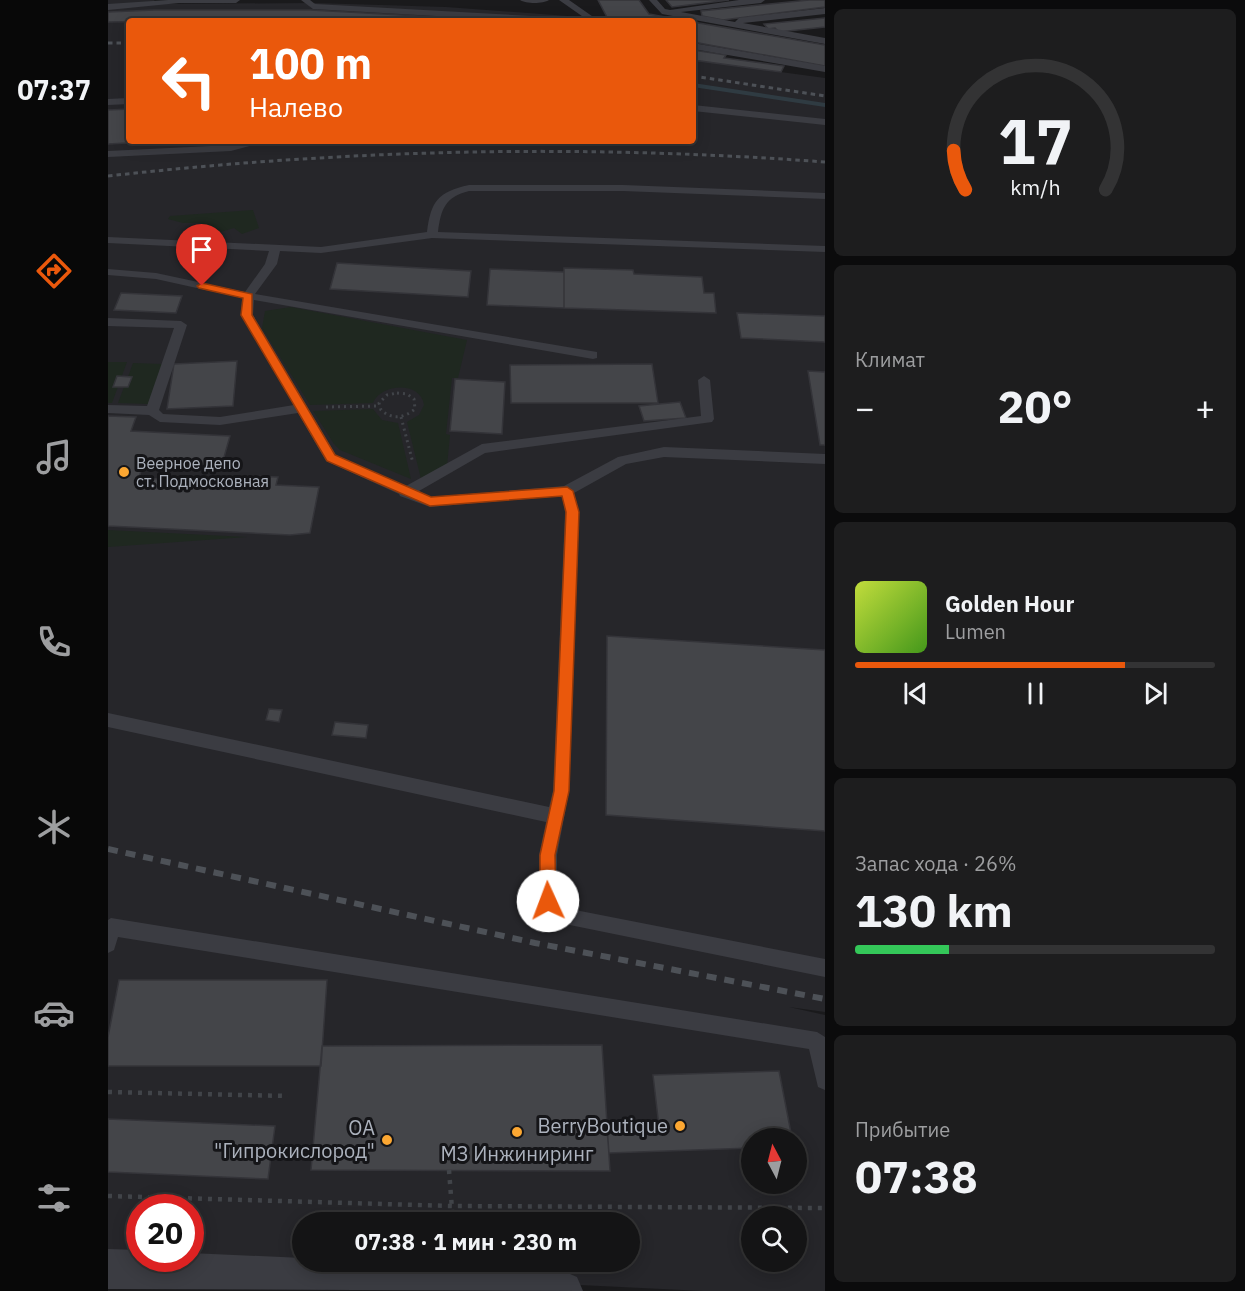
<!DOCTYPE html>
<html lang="ru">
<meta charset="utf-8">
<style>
body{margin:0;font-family:"IBM Plex Sans",sans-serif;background:#1d1d1e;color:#f1f3f6;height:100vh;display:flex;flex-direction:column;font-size:22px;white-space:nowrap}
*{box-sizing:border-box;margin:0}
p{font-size:20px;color:#9d9ea0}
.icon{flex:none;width:33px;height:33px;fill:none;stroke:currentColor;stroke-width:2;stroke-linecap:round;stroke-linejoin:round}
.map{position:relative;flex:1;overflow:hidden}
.details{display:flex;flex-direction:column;gap:9px;padding:9px;background:#0b0b0c;width:420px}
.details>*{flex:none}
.hud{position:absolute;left:18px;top:18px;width:570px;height:126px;border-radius:6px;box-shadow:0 3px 15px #0003,0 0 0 2px #333334;background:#ea580c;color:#fff;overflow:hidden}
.needle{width:39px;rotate:353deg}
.controls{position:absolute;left:633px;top:1128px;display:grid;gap:12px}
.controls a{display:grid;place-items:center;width:66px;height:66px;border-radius:50%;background:#141415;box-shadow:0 3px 15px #0003,0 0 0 2px #333334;font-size:30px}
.speed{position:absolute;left:18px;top:1194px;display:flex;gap:12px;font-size:30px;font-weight:700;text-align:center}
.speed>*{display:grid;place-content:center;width:78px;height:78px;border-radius:50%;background:#141415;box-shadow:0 3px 15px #0003,0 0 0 2px #333334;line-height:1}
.speed .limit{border:9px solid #d22;background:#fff;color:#111}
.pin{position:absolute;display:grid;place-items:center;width:51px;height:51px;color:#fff;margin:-62px -26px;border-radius:50% 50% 50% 0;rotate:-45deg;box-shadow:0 0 6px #0007}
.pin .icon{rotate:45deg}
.me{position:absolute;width:66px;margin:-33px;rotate:358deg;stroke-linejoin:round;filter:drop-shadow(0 0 4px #0008)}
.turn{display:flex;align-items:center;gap:21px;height:126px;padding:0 24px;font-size:27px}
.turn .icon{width:78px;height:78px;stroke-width:2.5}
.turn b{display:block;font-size:42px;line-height:51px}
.big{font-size:45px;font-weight:700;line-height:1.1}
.details .widget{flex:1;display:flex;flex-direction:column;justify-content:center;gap:9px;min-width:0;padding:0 21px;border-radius:9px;background:#1d1d1e}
.details .dial{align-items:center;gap:0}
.dial svg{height:156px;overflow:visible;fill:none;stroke:#333334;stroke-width:7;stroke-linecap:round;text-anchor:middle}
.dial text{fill:#f1f3f6;stroke:none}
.song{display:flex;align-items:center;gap:18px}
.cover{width:72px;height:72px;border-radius:9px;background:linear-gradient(135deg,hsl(70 70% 55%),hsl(100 70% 35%))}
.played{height:6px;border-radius:3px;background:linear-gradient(90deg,#ea580c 75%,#333334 75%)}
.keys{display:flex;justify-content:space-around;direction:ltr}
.heat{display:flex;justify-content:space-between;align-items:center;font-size:33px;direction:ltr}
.charge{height:9px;border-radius:4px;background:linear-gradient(90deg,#34c759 26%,#333334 0)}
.trip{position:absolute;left:184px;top:1212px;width:348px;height:60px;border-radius:30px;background:#141415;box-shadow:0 3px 15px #0003,0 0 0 2px #333334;font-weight:700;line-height:60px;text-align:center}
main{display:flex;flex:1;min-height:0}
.dock{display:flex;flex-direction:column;width:108px;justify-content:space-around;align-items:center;background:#080808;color:#9d9ea0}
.dock .icon{width:42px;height:42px}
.dock .active{color:#ea580c}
.dock b{font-size:27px;color:#f1f3f6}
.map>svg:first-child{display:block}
.built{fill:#26262a;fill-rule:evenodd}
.green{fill:#1f2820}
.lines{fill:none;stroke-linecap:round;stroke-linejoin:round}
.stream{fill:#2f3b42;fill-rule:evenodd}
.building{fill:#444549;stroke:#343439;stroke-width:1.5}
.path-far1{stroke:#414449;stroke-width:3;stroke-dasharray:2 4;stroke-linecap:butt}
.path{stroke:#414449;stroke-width:4.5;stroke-dasharray:4 6;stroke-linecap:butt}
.lane{fill:#3b3c42;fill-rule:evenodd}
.street{fill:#3b3c42;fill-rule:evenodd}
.rail-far1{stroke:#4d5157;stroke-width:3;stroke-dasharray:4.5 4;stroke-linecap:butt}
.rail{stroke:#4d5157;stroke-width:6;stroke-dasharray:10 8;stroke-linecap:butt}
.route{fill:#ea580c;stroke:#983908;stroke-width:1.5}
.poi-dot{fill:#fca732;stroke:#151518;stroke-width:2}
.labels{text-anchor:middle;stroke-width:6;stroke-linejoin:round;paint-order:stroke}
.poi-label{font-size:16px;fill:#acb2bd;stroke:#151518;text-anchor:start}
.near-poi-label{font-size:20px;fill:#acb2bd;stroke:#151518;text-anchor:end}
</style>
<main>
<nav class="dock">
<b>07:37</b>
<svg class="icon active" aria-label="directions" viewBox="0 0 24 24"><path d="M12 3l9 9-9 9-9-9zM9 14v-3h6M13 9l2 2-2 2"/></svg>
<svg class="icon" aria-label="music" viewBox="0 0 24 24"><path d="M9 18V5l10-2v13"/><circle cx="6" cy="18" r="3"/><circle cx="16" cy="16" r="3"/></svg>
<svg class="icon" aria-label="phone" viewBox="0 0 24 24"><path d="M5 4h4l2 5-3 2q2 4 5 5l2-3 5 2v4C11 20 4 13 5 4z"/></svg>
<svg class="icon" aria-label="climate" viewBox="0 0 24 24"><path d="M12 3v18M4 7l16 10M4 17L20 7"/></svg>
<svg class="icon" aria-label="car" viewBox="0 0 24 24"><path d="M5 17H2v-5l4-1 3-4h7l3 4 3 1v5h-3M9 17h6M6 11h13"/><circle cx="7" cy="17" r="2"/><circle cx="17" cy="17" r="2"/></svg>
<svg class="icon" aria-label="filters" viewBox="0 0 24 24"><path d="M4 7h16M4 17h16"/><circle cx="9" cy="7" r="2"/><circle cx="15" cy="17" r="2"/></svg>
</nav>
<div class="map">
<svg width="717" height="1291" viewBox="0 0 717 1291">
<rect width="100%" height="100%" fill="#1a1a1c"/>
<path class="built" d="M0 0H46L49 4 206 3 338 7 473 17 472 21H21V141H585V60L717 78V1012L681 1007 717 1015V1291H595L0 1262ZM644 1138H688V1184H644ZM32 1208H82V1258H32ZM644 1216H688V1262H644ZM195 1222H522V1262H195Z"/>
<path class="green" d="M145 210 151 228 134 234 126 228 109 233 100 232 93 223H75L60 219 62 216Z
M183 307 359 340 350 378H344L338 434 342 435 339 466 313 479 299 422 311 415 316 405C313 381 273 383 265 403L202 405 154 328 157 311Z
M0 362H19L4 403H0Z
M25 363 54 364 40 404 10 403 16 387H20L24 377H20Z
M265 409 274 420 290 423 303 479 232 450 226 444 205 411Z
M0 530 139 537 0 547Z"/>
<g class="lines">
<path class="stream" d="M585 83 717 103V107L585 87Z"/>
</g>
<path class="building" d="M490 0H531L541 14 579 21H501Z
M558 0H621L564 7Z
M701 0H717V7L615 20 594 16 593 11Z
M46 10H203L403 21 200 19 0 22V12Z
M717 18V27L671 32 667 28 660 29 656 24Z
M585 22 717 45V66L585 42Z
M585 50 618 55 616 58 676 66 673 72 585 60Z
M21 109V141H59L0 144V110Z
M229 263 363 271 360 297 222 289Z
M456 268 525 270 526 274 594 277 596 293H606L608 313 456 308Z
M382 269 456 272V308L379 305Z
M13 293 74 296 68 313 6 310Z
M629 313 717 316V342L633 338Z
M129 361 125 406 59 409 66 364Z
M544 364 550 403H403L402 365Z
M700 371 717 372V445H712Z
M9 376 24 377 20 387H5Z
M347 379 397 382 394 434 342 431Z
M572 402 578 418 536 421 531 406Z
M0 416 28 417 23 431 122 436 113 468 35 464 31 478 138 483 140 476 170 477 168 485 211 487 202 533 182 535 0 526Z
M499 636 717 650V831L498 815Z
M161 709 174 710 171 722 158 720Z
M227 722 260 725 258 738 224 735Z
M11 980H219L213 1066H0V1037Z
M494 1045 502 1171 203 1170 214 1046Z
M671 1071 684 1138H644V1148L501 1153 499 1130 551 1127 545 1075Z
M0 1119 167 1126 160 1179 0 1172Z"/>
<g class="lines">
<path class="path-far1" d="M289 393 299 394 306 399 307 409C296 418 284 420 273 410L271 403 279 395Z
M218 407 271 406
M293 417 305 463"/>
<path class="path" d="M0 1092 180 1096
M341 1170 345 1222
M0 1196 344 1206 717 1208"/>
<path class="lane" d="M60 0H132L128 3H71L0 10V4Z
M193 0H202L207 4 460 18 464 21H416L205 9Z
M412 0H441C435 4 418 4 412 0Z
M451 0H461L491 21H481Z
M541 0H549L557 9 562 10 631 0H657L653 3 573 12 627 22 631 18 717 8V14L635 23 717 38V44L554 14Z
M585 43 717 66V72L585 49Z
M21 98V104L0 105V99Z
M585 105 717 119V125L585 111Z
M141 141H160L123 151 0 157V151L123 145Z
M361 185H515L717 193V199L515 191H361C337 197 333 209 330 232L717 246V252L324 238 213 253 172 251 169 264 147 294 489 352V358L485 359 146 300 145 315 228 455 298 486 374 444 593 416 590 380 596 376 602 380 606 419 604 422 377 453 311 491 323 497 456 486 510 457 556 447 717 454V464L556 457 518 464 466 493 471 512 461 791 449 855V897L462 909 717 959V977L452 923 434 907 431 901V855L438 822 0 727V713L441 807 445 791 457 512 454 496 322 507 292 496 291 494 218 461 190 413 112 425 52 422 41 415 0 413V405L39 406 66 328 0 326V318L73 321 79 325 51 410 55 414 112 417 186 405 133 315 134 298 48 279 0 275V269L48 273 137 292 157 264 161 251 0 243V237L213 247 319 232C323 201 330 192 361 185Z
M3 918 709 1032 717 1037V1090L710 1087 701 1049 10 937 6 950 0 953V920Z"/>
<path class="street" d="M0 1249 32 1250V1258H82V1253L195 1258V1262H266L455 1271 469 1277 475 1291 0 1289Z"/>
<path class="rail-far1" d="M0 43H21
M585 76 717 96
M0 176C242 149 474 144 717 162"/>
<path class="rail" d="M0 849 427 943 717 999"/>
</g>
<path class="route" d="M94 283 144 294V315L227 455 323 497 459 487 465 491 471 512 461 791 447 855 448 901 445 906 440 908 434 906 432 901V855L446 791 458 512 454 496 322 506 219 461 133 315 135 298 91 288 89 286Z"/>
<g class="poi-dot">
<circle cx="16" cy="472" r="6"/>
<circle cx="572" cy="1126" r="6"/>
<circle cx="409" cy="1132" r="6"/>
<circle cx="279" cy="1140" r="6"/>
</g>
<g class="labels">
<g class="poi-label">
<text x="28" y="469">Веерное депо<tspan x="28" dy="18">ст. Подмосковная</tspan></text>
</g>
<g class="near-poi-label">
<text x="560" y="1133">BerryBoutique</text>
<text x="267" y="1135">ОА<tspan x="267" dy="23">"Гипрокислород"</tspan></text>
<text x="409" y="1161" text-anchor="middle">МЗ Инжиниринг</text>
</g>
</g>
</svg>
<div class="controls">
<a><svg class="needle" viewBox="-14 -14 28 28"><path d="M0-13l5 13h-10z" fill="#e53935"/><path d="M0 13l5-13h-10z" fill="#9d9ea0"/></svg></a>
<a><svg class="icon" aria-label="search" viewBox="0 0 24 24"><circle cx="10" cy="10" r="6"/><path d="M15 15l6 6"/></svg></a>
</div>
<div class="speed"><div class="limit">20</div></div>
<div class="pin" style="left:94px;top:286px;background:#d93025"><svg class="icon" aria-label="arrive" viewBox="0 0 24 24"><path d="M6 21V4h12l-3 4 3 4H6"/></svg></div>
<svg class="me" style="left:440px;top:901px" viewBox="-20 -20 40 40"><circle r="19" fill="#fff"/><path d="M0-13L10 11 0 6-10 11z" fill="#ea580c"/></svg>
<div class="trip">07:38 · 1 мин · 230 m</div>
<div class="hud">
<div class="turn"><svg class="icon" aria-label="left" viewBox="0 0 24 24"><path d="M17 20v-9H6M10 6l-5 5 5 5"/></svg><div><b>100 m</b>Налево</div></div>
</div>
</div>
<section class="details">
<div class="widget dial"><svg viewBox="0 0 100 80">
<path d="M14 69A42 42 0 1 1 86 69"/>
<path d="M14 69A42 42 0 0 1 8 49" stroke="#ea580c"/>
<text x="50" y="56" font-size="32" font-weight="700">17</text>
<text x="50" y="72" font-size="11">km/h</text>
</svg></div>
<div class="widget"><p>Климат</p>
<div class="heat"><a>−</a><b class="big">20°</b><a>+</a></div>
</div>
<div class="widget">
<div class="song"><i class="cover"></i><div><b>Golden Hour</b><p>Lumen</p></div></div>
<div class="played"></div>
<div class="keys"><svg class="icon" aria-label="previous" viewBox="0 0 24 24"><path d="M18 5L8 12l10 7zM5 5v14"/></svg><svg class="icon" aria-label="pause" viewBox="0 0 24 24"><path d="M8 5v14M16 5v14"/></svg><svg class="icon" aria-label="next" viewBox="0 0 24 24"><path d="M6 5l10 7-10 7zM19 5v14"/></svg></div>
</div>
<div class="widget"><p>Запас хода · 26%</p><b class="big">130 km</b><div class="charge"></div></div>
<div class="widget"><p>Прибытие</p><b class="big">07:38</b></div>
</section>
</main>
